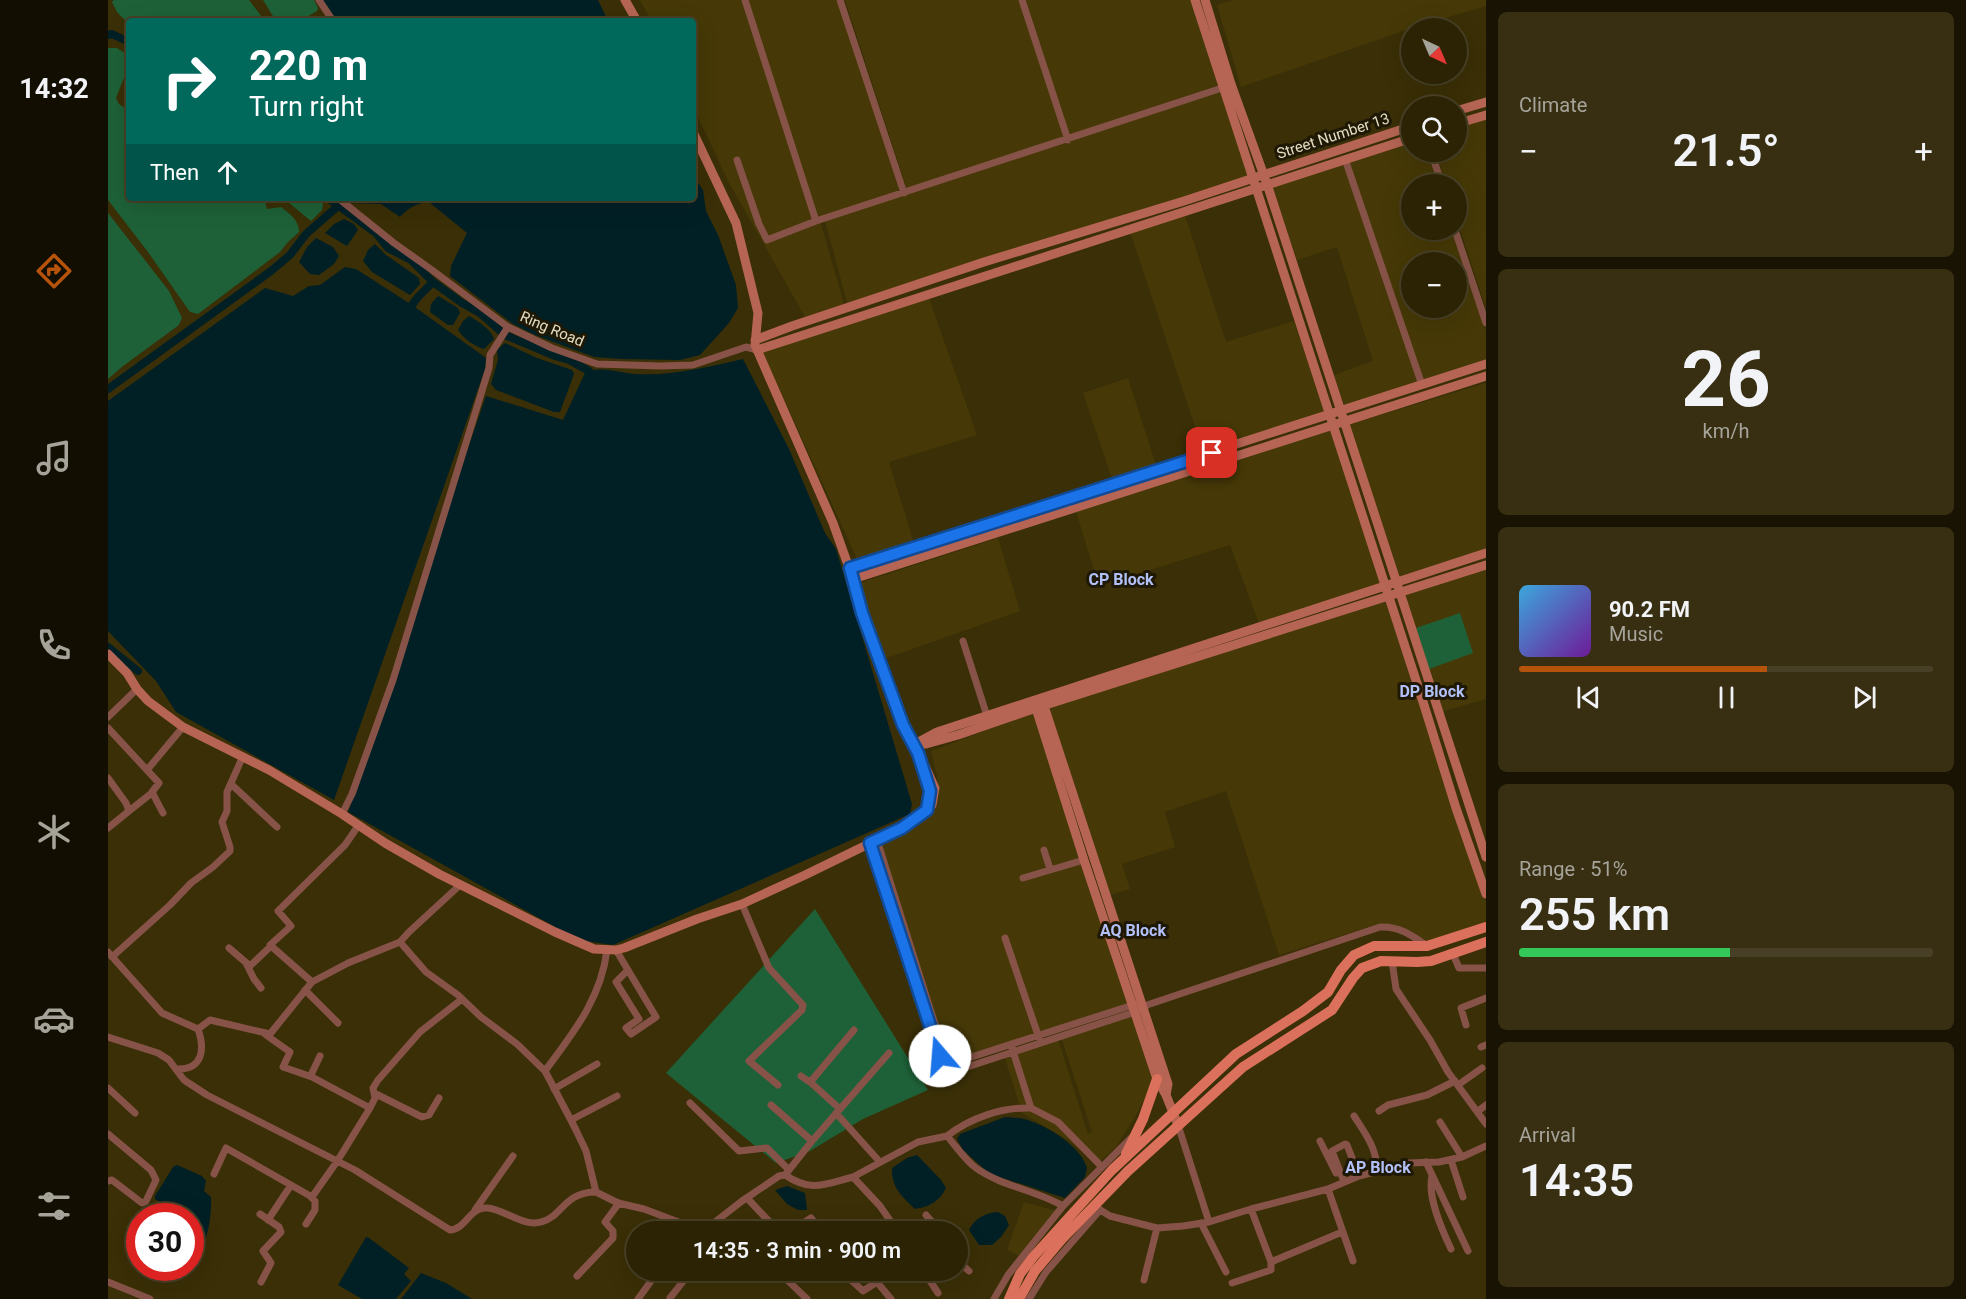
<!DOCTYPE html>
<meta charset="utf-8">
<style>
body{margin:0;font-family:Roboto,sans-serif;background:#382f13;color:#f1f3f6;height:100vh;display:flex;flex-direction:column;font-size:22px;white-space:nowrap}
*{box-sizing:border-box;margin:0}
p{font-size:20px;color:#a6a49a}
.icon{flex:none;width:33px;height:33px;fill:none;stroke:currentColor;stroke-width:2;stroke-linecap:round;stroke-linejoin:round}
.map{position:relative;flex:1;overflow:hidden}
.sheet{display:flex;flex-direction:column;gap:12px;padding:12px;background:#181302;width:480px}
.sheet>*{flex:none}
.top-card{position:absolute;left:18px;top:18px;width:570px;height:183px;border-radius:6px;box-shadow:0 6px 24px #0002,0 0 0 2px #484026;background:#00695c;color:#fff;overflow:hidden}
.needle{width:39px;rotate:136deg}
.fabs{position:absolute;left:1293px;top:18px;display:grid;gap:12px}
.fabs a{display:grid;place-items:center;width:66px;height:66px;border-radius:50%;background:#2c2304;box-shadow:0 6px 24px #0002,0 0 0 2px #484026;font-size:30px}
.speed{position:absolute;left:18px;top:1203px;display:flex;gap:12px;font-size:30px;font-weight:700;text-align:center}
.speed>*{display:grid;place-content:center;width:78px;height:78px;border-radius:50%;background:#2c2304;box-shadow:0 6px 24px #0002,0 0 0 2px #484026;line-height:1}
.speed .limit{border:9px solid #d22;background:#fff;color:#111}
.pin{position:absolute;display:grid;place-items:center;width:51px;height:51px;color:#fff;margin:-26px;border-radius:12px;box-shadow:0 3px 9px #0006}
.me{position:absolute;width:66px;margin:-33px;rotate:342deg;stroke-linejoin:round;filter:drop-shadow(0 0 4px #0008)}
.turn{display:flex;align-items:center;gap:21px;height:126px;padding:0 24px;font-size:27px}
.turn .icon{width:78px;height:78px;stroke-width:2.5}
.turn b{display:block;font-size:42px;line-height:51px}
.then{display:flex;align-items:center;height:57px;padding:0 24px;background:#0003;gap:12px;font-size:22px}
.big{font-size:45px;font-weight:600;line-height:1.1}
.sheet .card{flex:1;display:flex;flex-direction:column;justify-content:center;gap:9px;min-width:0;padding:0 21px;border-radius:9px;background:#382f13}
.sheet .dial{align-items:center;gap:0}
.dial b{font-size:78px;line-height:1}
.song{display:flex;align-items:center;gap:18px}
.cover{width:72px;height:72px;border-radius:9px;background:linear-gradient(135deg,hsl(200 70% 55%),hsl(280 70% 35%))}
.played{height:6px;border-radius:3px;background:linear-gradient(90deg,#b45309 60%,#484026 60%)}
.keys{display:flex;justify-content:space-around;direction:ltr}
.heat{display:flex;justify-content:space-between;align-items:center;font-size:33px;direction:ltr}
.charge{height:9px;border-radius:4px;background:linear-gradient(90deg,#34c759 51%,#484026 0)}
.trip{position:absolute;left:518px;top:1221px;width:342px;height:60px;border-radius:30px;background:#2c2304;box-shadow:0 6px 24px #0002,0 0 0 2px #484026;font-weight:600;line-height:60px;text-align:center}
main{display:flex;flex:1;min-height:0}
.menu{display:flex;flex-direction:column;width:108px;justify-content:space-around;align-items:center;background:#120e02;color:#a6a49a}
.menu .icon{width:42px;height:42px}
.menu .selected{color:#b45309}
.menu b{font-size:27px;color:#f1f3f6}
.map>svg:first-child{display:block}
.built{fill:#463907;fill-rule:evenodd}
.green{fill:#1e6138}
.water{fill:#002026}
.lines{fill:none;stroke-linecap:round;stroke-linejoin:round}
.canal{stroke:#002026;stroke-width:8}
.street{stroke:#875348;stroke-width:7}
.secondary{stroke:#b66554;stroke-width:9}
.primary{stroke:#db715c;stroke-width:10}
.route-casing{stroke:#114b97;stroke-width:15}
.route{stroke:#1a73e8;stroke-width:10}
.labels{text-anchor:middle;stroke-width:6;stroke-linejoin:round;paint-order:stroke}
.street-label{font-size:15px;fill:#e5ddc2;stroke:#1e1804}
.neighbourhood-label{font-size:16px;font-weight:bold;fill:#b2c1f9;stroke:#1e1804}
</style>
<main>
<nav class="menu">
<b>14:32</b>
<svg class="icon selected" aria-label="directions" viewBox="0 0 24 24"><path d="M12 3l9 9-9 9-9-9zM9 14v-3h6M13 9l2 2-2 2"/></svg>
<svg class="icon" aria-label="music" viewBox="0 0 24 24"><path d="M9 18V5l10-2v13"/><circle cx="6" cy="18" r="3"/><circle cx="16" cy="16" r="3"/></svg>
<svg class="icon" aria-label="phone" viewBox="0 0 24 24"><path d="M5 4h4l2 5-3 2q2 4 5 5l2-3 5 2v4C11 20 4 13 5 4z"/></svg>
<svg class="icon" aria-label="climate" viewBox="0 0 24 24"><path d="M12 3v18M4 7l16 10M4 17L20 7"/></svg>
<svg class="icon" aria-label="car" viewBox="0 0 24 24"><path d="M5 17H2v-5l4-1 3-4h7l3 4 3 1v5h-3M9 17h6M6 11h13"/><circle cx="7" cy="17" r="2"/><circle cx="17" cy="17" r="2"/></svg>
<svg class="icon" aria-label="filters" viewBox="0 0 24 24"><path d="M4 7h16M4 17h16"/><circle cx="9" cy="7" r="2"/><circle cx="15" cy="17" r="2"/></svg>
</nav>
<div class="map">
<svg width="1378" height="1299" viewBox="0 0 1378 1299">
<rect width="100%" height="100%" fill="#3a2f06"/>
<path class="built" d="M532 0H732L791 190 711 217 736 304 697 317 620 181 585 106V21H544Z
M737 0H1084L1111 85 799 189Z
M1125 0H1378V6L1304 28 1133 87 1109 5Z
M1115 91 1142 176 740 306 717 221Z
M1378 118V309L1349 220 1348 184H1338L1328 152H1348L1349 128Z
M1303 140 1304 152H1321L1331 184H1304V230H1346L1378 331V360L1237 407 1226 375 1265 361 1229 247 1189 260 1164 186ZM1304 262H1348V308H1304Z
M1077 215 1118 342 1186 321 1218 414 1096 453 1022 232Z
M821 298 869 435 781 462 806 543 749 559 654 351Z
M1020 378 1049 468 1005 482 975 393Z
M1378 383V550L1291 577 1240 425Z
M1223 429 1276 585 1151 624 1122 545 991 586 968 512Z
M890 538 912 611 776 659 752 583Z
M1378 569V699L1333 712 1295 596Z
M1278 600 1378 902V924L1311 944 1289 926 1273 923 1171 955 1118 791 1057 812 1067 847 1014 864 1022 889 995 897 936 710Z
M931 711 1027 1006 842 1062 770 843 811 823 822 814 829 802 831 793 829 776 823 751Z
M1027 1010 1050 1074 1027 1117 1008 1147 989 1164 960 1140 914 1113 896 1055 949 1036 980 1134 984 1132 952 1034Z
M916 1202 949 1211 911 1256 899 1250Z"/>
<path class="green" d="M6 0H141L157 21H21V24L9 12 4 2Z
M155 0H206L210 8 209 11 192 21H168Z
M0 48H9L21 56V65L8 98 11 104 21 111V198H156L159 209 173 207C182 214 191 220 191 232L180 242 172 252 90 314 82 312 40 252 0 200Z
M175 198H210L215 204 214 210 203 221Z
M0 213 61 291 74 318 71 325 15 366 0 379Z
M1352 613 1365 653 1321 669 1308 628Z
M707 909 820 1090 755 1119 702 1151 668 1163 558 1073Z"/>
<path class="water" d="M214 0H490L500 21H228Z
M585 175 595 190 598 211 610 235 628 285 630 308 621 323 592 355 572 360 514 359 486 357 427 335 405 324 342 276 343 266 359 233 321 202C309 203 300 208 292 217L273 204 241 203 235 198H585Z
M236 219 246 224 250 230 239 246 217 233 226 224Z
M208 238 225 247 231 256 226 264 211 275 202 274 191 262 199 247Z
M267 244 278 255 311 278 312 284 302 295 264 272 255 261 260 250Z
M237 267 248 269 304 305 378 358 377 369 226 800 68 712 48 681 0 631V401L157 288 185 296 201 286 212 285Z
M330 296 350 308 352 313 345 325H340L322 312 323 304Z
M361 316C371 322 382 328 386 339L376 349C366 346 356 339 350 330L355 321Z
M397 343 429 358 464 370 466 374 452 412H446L388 390 383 384 390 360 389 350Z
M635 359 681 449 717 533 728 549 804 804 802 814 505 945 471 940 240 812C289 674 330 533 378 396L455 420 477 373C490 365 512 373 528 374 564 376 600 367 635 359Z
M897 1117C903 1118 910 1117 916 1119 938 1125 973 1146 979 1168L977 1177 957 1198 882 1174 855 1150 849 1139 852 1134Z
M809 1155 833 1180 838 1188C832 1201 821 1207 807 1209 794 1197 783 1187 784 1168L799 1158Z
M69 1165 94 1176 98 1181 96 1191 103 1197C104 1221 98 1246 85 1266L82 1265V1216H65L57 1205 47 1199V1196L65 1167Z
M679 1186 697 1193 699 1210H690L679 1204 667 1190Z
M890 1212 897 1216 901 1225 893 1237 884 1245H871L861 1230C867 1218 877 1213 890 1212Z
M258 1237 261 1238 301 1268 296 1274 303 1281 288 1299H254L230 1285Z
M313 1273 338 1283 364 1299H293Z"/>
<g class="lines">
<path class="canal" d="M0 35 4 34 21 42
M220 198 268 233 280 248 303 260 325 282 310 297 304 305
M325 282 354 303 372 313 397 335 447 356 461 360 481 371
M0 389 163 271 182 255 198 234 230 206
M0 647 30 671"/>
<path class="street" d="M211 0 225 21
M637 0 708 221
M732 0 796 193
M914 0 960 140
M1323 152 1334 184
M1237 159 1314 385
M629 160 651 224 659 240 708 221 1117 87
M230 198 286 243 324 270 400 327 444 348 489 364 552 366 585 365 638 347 649 350
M1347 230 1378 323
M855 641 879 716
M0 717 29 689
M0 728 51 783 44 792 55 813
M39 770 75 727
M0 778 18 803 21 811 0 828
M123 784 169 827
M21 811 45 792
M234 814 244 794 285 680 381 368 382 355 400 327
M769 840 825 1018 838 1054 842 1061 848 1062 1028 1004
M762 843 832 1056 836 1065 842 1071 853 1069 1036 1009 1039 1005 1272 927C1291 926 1303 935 1318 945
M936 850 942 869
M915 878 976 860
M352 885 301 932 292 942 318 972 350 995 373 1017 409 1044 437 1071
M634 904 661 968 695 1005 694 1010 641 1061 670 1085
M897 938 931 1038
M121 948 142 966 163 946
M499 950C493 999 465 1033 437 1071L467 1128 478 1151 488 1192 510 1203 536 1209 589 1229H598L634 1201 671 1176 677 1175C704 1193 717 1184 745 1177L772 1206 790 1232
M508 950 548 1017 523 1034 518 1028 531 1019 508 982 519 971
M0 952 54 1013 90 1029 102 1020 162 1034 204 982 162 945 183 926 170 911 237 845 250 826
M1345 954 1351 968H1378
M4 957 62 905 83 883 105 867 122 851V847L114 822 119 811V792L135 756
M1284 961 1288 989 1322 1040 1340 1072 1378 1124
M139 965 146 979 153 988
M204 982 240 963 292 942
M197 990 230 1023
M1358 1025 1353 1008 1378 998
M158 1035 182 1052 175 1067 204 1077
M0 1037 50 1053 61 1060 76 1080 99 1095 247 1170 342 1230C358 1229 362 1206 380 1208 397 1210 416 1227 433 1222 454 1217 456 1192 488 1192
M1373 1047 1378 1045
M212 1056 203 1075 204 1077 262 1108
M69 1069C95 1070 97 1049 90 1029
M693 1076 700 1081 704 1080 746 1030
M701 1081 732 1109
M1350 1085 1374 1068
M0 1088 27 1113
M446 1089 489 1064
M266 1093 314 1117 321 1115 331 1098
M582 1103 631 1151 659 1148 681 1170
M663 1105 704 1141
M923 1108 950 1122 994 1167
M1271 1111 1280 1105 1319 1095 1347 1081
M1370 1111 1378 1105
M728 1113 771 1161
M1246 1116C1257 1133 1271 1151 1268 1172
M463 1120 509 1096
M1332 1122 1354 1157
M1070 1125 1101 1222
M0 1134 43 1170 48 1180 38 1201 34 1203 4 1180 0 1181
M839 1136C862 1118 894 1107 923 1108L904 1048
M1212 1141 1228 1173
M1343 1160 1355 1197
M1318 1162 1360 1251
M106 1174 118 1148 204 1197 230 1160 262 1108 267 1098 265 1088 270 1080 312 1032 354 999
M677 1175 704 1141 781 1053
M1324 1176C1319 1197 1334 1230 1343 1249
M745 1177 810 1142 839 1136C848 1146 857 1160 868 1168 893 1186 927 1190 955 1206L1023 1138
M1236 1182 1224 1151 1237 1144 1239 1145 1251 1176
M1220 1189 1245 1261
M639 1198 671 1232
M986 1206 1002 1216 1049 1228 1075 1226 1101 1222 1143 1209 1220 1189 1251 1176 1300 1163 1331 1162 1354 1157 1378 1146
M367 1210 405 1156
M152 1214 171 1227 173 1232 155 1251 163 1263 153 1282
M818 1215 833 1232
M160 1220 183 1185
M1093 1223 1118 1272
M198 1224 207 1210V1201L203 1197
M682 1232 703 1218 714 1232
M849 1260 861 1271
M1163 1262 1234 1232
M669 1270 699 1299
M732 1270 755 1291 769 1282
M783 1270 769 1282 783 1299
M815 1270 830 1293
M469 1276 505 1238V1231L497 1222 511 1203
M1036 1280 1049 1228
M0 1282 42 1299
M1124 1283 1163 1270V1262L1143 1209
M562 1298 584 1270
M530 1299 551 1270
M886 1299 900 1275 955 1206
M921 1299 938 1272 992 1210"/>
<path class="secondary" d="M517 0 529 21
M1087 0 1316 705 1348 808 1378 894
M1097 0 1123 84 1159 184 1378 857
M1348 111 1378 102
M1348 124 1378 115
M647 340 684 326 876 262 1076 201 1304 126
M649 350 1304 138
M742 568 1378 364
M745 579 1378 376
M0 654 19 673 29 689 40 701 75 727 161 770 234 814 277 843 331 874 447 932 486 949 508 950 516 948 589 919 634 904 697 875 777 836 809 818 824 805 827 788 807 744 795 725 754 613 745 579 725 523 647 345 650 313 628 223 585 132
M934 700 1060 1084 1058 1095
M926 702 976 860 1049 1079 1058 1095 1070 1125
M807 744 829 732 1378 553
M807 744H818L850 735 928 708 1378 565"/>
<path class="primary" d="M1018 1154 1035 1119 1049 1079
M901 1299 912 1274 925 1257 1004 1170 1128 1054 1195 1011 1220 992 1233 970 1246 955 1266 946H1319L1378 927
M911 1299 927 1271 954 1239 1020 1171 1135 1067 1224 1010 1245 978 1254 968 1273 961 1309 962 1323 961 1378 942"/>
</g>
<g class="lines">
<defs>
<path id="route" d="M832 1056 762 843 794 828 819 810 822 791 810 753 795 725 754 613 742 568 1104 453"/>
</defs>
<use href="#route" class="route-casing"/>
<use href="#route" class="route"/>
</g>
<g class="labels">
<g class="street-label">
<text transform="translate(1225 136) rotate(-18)" y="5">Street Number 13</text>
<text transform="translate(444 329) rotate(23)" y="5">Ring Road</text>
</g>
<g class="neighbourhood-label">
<text x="1013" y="585">CP Block</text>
<text x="1324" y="697">DP Block</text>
<text x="1025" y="936">AQ Block</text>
<text x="1270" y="1173">AP Block</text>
</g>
</g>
</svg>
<div class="fabs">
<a><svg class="needle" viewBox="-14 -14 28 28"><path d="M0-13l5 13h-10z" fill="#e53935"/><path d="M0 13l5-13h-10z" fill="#a6a49a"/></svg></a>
<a><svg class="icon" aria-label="search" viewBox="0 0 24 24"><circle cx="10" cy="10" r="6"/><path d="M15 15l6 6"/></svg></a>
<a>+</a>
<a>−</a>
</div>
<div class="speed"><div class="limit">30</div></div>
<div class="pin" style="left:1104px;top:453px;background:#d93025"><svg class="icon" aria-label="arrive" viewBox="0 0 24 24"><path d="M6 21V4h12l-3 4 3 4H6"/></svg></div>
<svg class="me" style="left:832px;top:1056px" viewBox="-20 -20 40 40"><circle r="19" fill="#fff"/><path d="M0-13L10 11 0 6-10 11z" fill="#1a73e8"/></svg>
<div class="trip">14:35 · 3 min · 900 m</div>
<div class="top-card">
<div class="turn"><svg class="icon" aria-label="right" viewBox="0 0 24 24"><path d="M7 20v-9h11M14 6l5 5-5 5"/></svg><div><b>220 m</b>Turn right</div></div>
<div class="then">Then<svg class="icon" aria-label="ahead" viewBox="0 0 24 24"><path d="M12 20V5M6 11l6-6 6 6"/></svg></div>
</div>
</div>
<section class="sheet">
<div class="card"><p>Climate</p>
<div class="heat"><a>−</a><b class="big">21.5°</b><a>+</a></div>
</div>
<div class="card dial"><b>26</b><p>km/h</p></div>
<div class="card">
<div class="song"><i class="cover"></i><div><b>90.2 FM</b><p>Music</p></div></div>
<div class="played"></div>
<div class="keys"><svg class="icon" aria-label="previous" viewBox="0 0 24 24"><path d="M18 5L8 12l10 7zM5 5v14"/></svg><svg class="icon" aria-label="pause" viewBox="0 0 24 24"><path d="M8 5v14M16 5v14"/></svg><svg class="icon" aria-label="next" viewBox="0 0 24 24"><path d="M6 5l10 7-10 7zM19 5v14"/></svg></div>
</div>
<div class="card"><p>Range · 51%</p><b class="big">255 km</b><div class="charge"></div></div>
<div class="card"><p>Arrival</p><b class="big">14:35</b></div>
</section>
</main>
